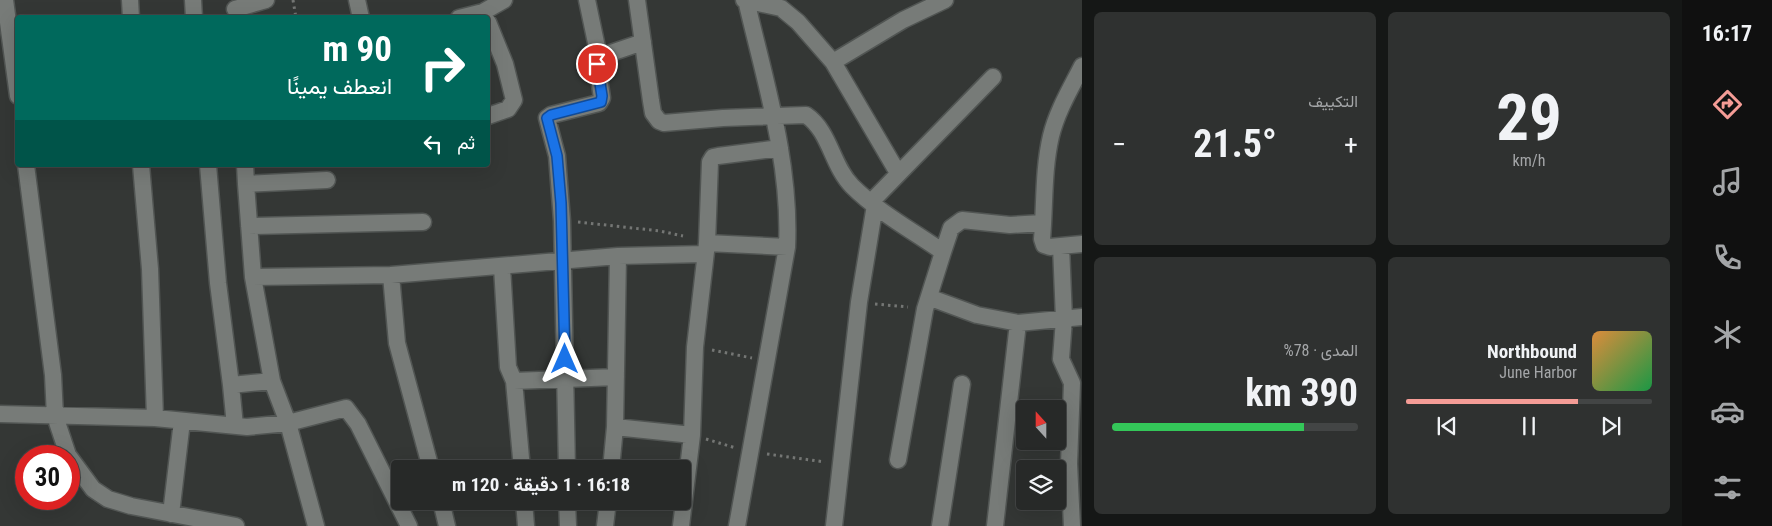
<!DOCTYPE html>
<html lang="ar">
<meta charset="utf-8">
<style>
body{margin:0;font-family:"Roboto Condensed",Vazirmatn,sans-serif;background:#2f3130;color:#f1f3f6;direction:rtl;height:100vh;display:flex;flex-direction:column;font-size:19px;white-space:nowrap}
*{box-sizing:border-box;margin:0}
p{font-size:16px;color:#a4a6a8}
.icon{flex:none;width:28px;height:28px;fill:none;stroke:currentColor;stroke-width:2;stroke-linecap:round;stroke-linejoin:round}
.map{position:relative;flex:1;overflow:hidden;direction:ltr}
.panel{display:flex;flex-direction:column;gap:12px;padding:12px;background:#151716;width:600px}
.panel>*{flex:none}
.hud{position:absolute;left:15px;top:15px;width:475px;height:152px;border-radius:5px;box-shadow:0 5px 20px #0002,0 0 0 1px #434545;direction:rtl;background:#00695c;color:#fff;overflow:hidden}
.needle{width:32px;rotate:339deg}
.tools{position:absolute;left:1016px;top:400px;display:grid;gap:10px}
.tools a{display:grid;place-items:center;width:50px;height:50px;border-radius:5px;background:#272928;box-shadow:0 5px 20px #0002,0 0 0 1px #434545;font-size:25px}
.speed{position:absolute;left:15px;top:445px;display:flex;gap:10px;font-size:25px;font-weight:700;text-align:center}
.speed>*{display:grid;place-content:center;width:65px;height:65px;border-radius:50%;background:#272928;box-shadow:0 5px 20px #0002,0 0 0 1px #434545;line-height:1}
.speed .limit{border:8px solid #d22;background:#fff;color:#111}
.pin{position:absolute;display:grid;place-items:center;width:42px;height:42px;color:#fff;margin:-21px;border:2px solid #fff;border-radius:50%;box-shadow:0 1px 5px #0007}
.me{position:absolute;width:55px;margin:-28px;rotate:0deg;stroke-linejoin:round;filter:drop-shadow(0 0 4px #0008)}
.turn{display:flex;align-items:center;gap:18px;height:105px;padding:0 15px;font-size:22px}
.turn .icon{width:65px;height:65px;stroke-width:2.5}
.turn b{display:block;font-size:35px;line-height:42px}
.then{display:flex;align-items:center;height:48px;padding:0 15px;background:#0003;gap:10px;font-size:19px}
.big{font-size:38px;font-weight:700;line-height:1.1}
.panel .tile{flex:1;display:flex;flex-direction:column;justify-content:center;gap:8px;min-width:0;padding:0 18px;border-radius:8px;background:#2f3130}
.panel .dial{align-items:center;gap:0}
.dial b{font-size:65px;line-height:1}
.song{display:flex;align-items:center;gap:15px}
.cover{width:60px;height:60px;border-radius:8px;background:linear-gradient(135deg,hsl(30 70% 55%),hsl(140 70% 35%))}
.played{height:5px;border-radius:2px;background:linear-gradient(90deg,#f59c96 70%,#434545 70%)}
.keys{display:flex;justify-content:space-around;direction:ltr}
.heat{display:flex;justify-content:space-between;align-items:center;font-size:28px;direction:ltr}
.charge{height:8px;border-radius:4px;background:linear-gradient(90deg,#34c759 78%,#434545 0)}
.panel .tiles{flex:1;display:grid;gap:12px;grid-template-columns:repeat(2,1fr)}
.trip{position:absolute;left:391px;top:460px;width:300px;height:50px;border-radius:5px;background:#272928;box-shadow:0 5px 20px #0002,0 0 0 1px #434545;font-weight:700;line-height:50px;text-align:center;direction:rtl}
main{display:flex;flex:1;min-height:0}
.menu{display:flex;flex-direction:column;width:90px;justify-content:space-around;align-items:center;background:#101010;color:#a4a6a8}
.menu .icon{width:35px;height:35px}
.menu .selected{color:#f59c96}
.menu b{font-size:22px;color:#f1f3f6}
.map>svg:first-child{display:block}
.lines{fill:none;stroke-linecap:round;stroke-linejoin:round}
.minor-casing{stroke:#515553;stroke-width:19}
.path{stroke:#747674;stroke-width:3;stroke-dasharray:2.5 4;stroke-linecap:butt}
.minor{stroke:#777b78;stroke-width:16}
.route-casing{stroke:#114b97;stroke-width:12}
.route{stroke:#1a73e8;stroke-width:9}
</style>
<main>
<nav class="menu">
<b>16:17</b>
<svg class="icon selected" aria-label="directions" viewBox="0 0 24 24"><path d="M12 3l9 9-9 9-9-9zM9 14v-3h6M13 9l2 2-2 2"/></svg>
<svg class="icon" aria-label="music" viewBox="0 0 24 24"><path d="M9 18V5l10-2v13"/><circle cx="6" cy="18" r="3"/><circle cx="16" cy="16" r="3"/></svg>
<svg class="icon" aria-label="phone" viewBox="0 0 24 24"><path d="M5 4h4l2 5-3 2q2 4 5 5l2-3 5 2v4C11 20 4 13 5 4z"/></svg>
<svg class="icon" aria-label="climate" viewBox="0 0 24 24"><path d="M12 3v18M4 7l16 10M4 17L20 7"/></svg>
<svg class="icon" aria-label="car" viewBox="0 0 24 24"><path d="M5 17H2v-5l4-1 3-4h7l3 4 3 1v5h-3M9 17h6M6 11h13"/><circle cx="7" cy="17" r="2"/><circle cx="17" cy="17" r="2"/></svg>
<svg class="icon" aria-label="filters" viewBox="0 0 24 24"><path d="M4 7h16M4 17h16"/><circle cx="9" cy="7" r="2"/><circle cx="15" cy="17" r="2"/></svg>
</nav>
<section class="panel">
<div class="tiles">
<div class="tile dial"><b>29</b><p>km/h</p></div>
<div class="tile"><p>التكييف</p>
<div class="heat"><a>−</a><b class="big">21.5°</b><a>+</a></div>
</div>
<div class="tile">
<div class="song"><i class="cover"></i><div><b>Northbound</b><p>June Harbor</p></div></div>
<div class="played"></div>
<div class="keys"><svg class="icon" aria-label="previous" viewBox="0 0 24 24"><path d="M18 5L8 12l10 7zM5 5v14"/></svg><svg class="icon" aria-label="pause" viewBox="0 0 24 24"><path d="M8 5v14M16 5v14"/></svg><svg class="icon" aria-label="next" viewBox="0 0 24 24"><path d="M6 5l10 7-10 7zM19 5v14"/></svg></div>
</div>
<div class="tile"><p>المدى · 78%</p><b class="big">390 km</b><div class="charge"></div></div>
</div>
</section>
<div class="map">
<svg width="1082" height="526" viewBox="0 0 1082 526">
<rect width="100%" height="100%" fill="#343735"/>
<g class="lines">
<defs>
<path id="minor" d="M5 0 18 96
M130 0 131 18
M193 0 194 18
M357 0 361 18
M637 0 651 101 653 113 659 121 664 123 723 118 806 115C830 131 832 166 852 186 878 212 913 231 943 252L951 228 962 220 1010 225 1043 223
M744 0 781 8 798 22 833 62 898 173
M235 9 266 0
M459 18 483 12 504 0
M488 22 505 64 514 100 508 109 488 116
M599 57 643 42
M833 62 903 20 945 0
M1082 66C1071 88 1057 111 1051 136 1043 170 1045 205 1042 239L1044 245 1050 247 1082 244
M26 165 53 375 55 416 68 455 93 489 108 499 131 506 236 526
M141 165 150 269 155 418
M208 165 218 283 231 385 272 381
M245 165 246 184 327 180
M246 184 253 277 272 381 288 423 316 526
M871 202 993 77
M249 226 423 222
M707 243 787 247
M1061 246 1064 319 1061 359 1072 383 1069 464 1072 526
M618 256 704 254
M502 267 508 367 514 381 522 469
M391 275 397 343 431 469
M253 277 391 275 618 256 615 427 611 469
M931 298 977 315 1018 323 1082 317
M514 381 616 377
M231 385 235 426
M0 414 155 418 247 427 288 423 346 408 358 424 409 526
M615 427 692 435
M898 460 925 309 943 252
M567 469 562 221 557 156 547 118 551 115 599 103 602 98 597 64 599 57 587 0
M441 501 447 526
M524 501 526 526
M567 501 568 526
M171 514 182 421
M605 526 608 501
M681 526 692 435 695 347 707 243 710 162 713 157 718 156 780 148
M737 526 787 247C791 163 765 81 746 0
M834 526 859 302 875 205
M940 526 962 384
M995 526 1018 323"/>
</defs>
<use href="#minor" class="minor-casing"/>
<path class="path" d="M293 0 296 18
M578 222 660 231 683 236
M875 304 908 307
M712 350 752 358
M706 439 736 448
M767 454 825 462"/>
<use href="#minor" class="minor"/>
</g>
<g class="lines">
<defs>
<path id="route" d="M565 359 561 203 557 156 547 118 551 115 601 102 602 96 597 64"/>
</defs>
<use href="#route" class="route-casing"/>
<use href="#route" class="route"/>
</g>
</svg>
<div class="tools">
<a><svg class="needle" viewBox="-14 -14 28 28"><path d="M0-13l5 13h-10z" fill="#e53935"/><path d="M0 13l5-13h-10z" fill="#a4a6a8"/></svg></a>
<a><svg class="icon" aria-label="layers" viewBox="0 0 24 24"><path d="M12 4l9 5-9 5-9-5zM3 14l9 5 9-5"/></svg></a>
</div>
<div class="speed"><div class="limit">30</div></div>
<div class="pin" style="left:597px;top:64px;background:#d93025"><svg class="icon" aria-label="arrive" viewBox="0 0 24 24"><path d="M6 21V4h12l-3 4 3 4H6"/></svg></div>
<svg class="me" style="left:565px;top:359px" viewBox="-20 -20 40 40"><path d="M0-17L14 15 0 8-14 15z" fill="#1a73e8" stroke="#fff" stroke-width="4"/></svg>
<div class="trip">16:18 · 1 دقيقة · 120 m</div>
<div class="hud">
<div class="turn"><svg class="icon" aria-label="right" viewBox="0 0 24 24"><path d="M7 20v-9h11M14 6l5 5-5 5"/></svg><div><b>90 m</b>انعطف يمينًا</div></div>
<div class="then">ثم<svg class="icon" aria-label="left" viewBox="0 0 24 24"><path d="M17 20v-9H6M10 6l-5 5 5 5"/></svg></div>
</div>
</div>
</main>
